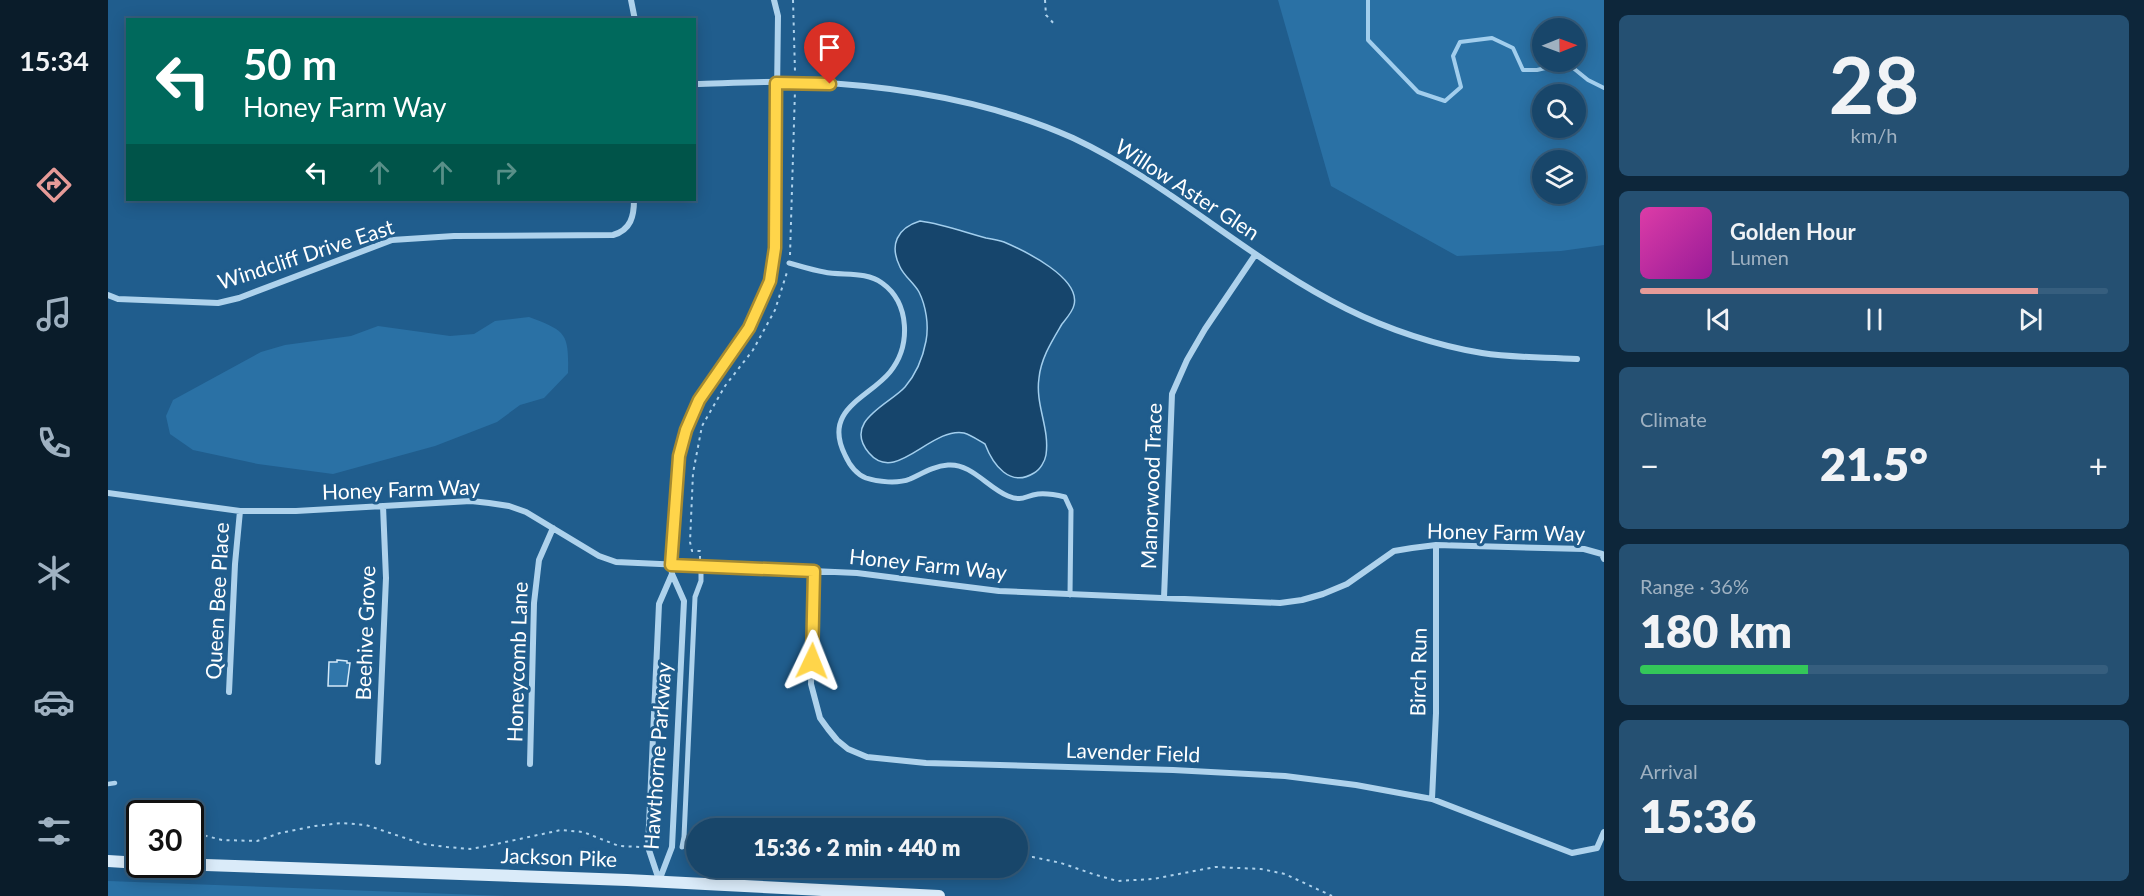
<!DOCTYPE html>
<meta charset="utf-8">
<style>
body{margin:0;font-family:Lato,sans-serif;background:#255072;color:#f1f3f6;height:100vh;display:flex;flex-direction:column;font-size:22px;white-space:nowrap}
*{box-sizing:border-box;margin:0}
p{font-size:20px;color:#9fb1c1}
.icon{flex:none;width:33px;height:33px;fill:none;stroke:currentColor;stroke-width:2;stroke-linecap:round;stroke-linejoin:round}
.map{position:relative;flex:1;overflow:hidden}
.panel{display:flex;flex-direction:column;gap:15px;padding:15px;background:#0d263a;width:540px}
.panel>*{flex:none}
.top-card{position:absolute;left:18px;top:18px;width:570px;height:183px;border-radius:0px;box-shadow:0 3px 15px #0003,0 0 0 2px #365e7e;background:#00695c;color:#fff;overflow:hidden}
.needle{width:39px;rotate:89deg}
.controls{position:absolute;left:1424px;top:18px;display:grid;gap:12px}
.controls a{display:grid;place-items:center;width:54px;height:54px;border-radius:50%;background:#18466a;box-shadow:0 3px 15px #0003,0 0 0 2px #365e7e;font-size:30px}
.speed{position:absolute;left:18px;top:800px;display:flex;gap:12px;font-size:30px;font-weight:700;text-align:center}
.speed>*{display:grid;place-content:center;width:78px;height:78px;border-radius:50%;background:#18466a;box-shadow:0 3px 15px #0003,0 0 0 2px #365e7e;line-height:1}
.speed .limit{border:3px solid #111;border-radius:9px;background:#fff;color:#111}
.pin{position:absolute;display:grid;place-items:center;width:51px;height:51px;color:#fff;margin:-62px -26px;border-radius:50% 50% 50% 0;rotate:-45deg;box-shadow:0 0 6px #0007}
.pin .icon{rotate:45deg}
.me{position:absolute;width:66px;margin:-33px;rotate:2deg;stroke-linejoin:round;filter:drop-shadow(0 0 4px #0008)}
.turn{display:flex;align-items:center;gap:21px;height:126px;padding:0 18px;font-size:27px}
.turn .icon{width:78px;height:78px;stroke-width:2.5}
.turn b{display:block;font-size:42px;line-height:51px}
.lanes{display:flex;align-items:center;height:57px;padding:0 18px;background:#0003;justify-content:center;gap:30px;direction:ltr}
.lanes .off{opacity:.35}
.big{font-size:45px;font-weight:800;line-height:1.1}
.panel .tile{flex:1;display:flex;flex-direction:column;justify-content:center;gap:9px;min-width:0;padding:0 21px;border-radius:9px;background:#255072}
.panel .dial{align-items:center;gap:0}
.dial b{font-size:78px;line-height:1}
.song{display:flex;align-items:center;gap:18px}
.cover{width:72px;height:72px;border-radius:9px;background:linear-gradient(135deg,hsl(320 70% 55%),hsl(300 70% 35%))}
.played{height:6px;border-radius:3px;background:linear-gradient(90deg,#e69b98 85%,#365e7e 85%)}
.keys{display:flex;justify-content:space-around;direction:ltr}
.heat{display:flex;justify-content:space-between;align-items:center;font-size:33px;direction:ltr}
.charge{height:9px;border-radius:4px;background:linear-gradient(90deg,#34c759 36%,#365e7e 0)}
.trip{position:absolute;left:578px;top:818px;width:342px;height:60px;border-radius:30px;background:#18466a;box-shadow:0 3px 15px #0003,0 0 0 2px #365e7e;font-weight:800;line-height:60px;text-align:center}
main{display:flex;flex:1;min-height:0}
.tabs{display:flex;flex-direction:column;width:108px;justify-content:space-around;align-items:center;background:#0a1c2a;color:#9fb1c1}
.tabs .icon{width:42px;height:42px}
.tabs .selected{color:#e69b98}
.tabs b{font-size:27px;color:#f1f3f6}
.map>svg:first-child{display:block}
.green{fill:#2a71a5;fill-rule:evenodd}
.water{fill:#16456c;stroke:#a2ceed;stroke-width:1.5}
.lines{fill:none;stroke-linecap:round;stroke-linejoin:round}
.stream{stroke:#a2ceed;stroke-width:4}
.building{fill:#3076aa;stroke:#d3e9f9;stroke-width:1.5}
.path{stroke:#aed2ec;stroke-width:2;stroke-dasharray:3 4.5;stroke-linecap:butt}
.service{stroke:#aed2ec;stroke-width:4.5}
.pedestrian{stroke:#aed2ec;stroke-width:5}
.minor{stroke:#aed2ec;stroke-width:6}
.secondary{stroke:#daebf9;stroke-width:12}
.route-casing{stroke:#a68a30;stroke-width:15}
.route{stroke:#ffd54a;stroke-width:10}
.labels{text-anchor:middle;stroke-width:6;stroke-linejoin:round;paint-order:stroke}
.street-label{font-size:21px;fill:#fff;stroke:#205d8d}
</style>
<main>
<nav class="tabs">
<b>15:34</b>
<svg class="icon selected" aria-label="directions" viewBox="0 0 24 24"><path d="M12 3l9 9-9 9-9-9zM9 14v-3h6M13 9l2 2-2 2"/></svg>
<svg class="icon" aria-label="music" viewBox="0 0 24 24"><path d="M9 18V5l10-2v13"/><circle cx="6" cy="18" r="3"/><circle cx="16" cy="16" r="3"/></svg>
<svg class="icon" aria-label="phone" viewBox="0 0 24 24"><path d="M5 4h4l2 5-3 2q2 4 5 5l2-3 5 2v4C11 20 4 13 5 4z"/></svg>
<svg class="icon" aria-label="climate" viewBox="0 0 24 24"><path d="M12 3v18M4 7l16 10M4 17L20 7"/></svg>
<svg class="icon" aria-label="car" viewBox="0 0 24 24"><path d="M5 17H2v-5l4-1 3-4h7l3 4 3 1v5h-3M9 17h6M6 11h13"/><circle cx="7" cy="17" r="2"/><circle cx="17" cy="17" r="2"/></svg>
<svg class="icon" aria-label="filters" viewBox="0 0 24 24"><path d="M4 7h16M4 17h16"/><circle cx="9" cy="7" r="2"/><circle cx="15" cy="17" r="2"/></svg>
</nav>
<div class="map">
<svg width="1496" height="896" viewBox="0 0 1496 896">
<rect width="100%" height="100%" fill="#205d8d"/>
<path class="green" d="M1170 0H1496V245L1453 251 1349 256 1223 186ZM1434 28H1467V62H1434ZM1434 94H1467V128H1434ZM1434 160H1467V194H1434Z
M421 317C458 331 461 333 460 373L436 398 412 405 389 422 327 446 225 474 150 464 85 450 62 434 58 416 65 400 153 352 177 345 243 336 270 326 342 336 366 334 387 321Z
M0 881 397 896H0Z"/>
<path class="water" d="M812 221C835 224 856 232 878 238 884 239 890 240 896 242 917 251 973 278 966 305 965 311 958 319 954 324 944 341 933 358 931 378 927 405 942 428 938 455 937 461 932 470 926 473 902 488 885 465 877 444 870 440 863 435 856 433 822 427 788 485 761 453 734 421 782 404 797 387 808 374 815 357 818 341 821 325 818 306 811 292 806 283 796 276 792 267 781 245 789 228 812 221Z"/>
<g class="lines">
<path class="stream" d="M1260 0V40L1310 92 1337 101 1353 87 1345 56 1352 42 1384 38 1405 48 1415 70H1429L1459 63 1480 80 1496 88"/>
</g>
<path class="building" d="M229 660 239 661V663H242L239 686H220L221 662H229Z"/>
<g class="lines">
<path class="path" d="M685 0 687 72
M937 0 938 15 948 26
M682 255 687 90
M592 559V551H584L582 542 585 473 594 426 617 386 645 350 667 310 680 269
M625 828C645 822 664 821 684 828
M82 834 87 833 114 840 149 841 172 833 207 826 234 823 258 825 315 844 339 847 362 849 379 846 453 830 475 832 511 846 532 847
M909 858 925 857 953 863 985 874 1009 881 1045 879 1107 867 1153 869 1177 874 1224 896
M788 867C812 873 837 872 861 867"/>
<path class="service" d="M0 784 7 783"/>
<path class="pedestrian" d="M681 263C692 266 704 270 716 272 734 276 758 271 774 283 802 303 803 346 782 372 761 398 714 409 737 455 741 464 748 474 758 478 770 482 790 484 802 479 815 473 826 466 840 465 863 463 880 488 900 496 915 502 916 496 930 494 939 493 949 495 957 497L963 510 962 595
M574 847 576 837 587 597 593 581V565"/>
<path class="minor" d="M523 0 527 20
M586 84C624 83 663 81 701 82 790 86 882 101 965 138 1063 184 1142 261 1239 309 1279 329 1330 346 1374 353 1405 358 1438 357 1469 359
M0 295 10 299 110 303 131 298 284 240 346 236 505 235C523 230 526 216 526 200
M0 493 132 511H188L363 501 381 503 401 506 418 512 491 556 508 562 749 573 891 591 1172 603 1194 600 1215 594 1239 584 1286 551 1304 548 1328 545 1476 549 1494 554 1496 559
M706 571 703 684 712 718 720 729 729 740 740 749 759 757 818 763 1065 770 1177 776 1248 785 1324 799 1464 853 1489 848 1496 832
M1056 598 1064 394 1079 360 1097 329 1147 255
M121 692 127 564 132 511
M270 762 278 578 275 506
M422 764 426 603 431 560 445 528
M1324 799 1328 713V545
M551 880 540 847 551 604 564 574
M551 881 564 847 576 601 564 574 563 565C566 523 563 468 579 428 594 390 622 362 642 326 656 301 662 276 667 248L670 16 666 0"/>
<path class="secondary" d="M0 861 32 863
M69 864 519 880 831 896"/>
</g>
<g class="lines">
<defs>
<path id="route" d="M704 661 706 571 563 565 571 456 578 430 591 400 641 328 662 281 667 248 668 83 722 84"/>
</defs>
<use href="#route" class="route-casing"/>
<use href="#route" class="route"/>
</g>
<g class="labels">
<g class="street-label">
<text transform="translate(1079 190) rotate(33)" y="7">Willow Aster Glen</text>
<text transform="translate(198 255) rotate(-18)" y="7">Windcliff Drive East</text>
<text transform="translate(1044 486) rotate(-88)" y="7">Manorwood Trace</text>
<text transform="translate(293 490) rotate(-2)" y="7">Honey Farm Way</text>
<text transform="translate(1398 533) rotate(1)" y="7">Honey Farm Way</text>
<text transform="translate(820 565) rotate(6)" y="7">Honey Farm Way</text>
<text transform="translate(110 601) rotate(-87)" y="7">Queen Bee Place</text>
<text transform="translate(258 633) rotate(-88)" y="7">Beehive Grove</text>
<text transform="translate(410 662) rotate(-88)" y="7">Honeycomb Lane</text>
<text transform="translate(1311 672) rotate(-89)" y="7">Birch Run</text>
<text transform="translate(1025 753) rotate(2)" y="7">Lavender Field</text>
<text transform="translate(550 756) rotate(-86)" y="7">Hawthorne Parkway</text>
<text transform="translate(451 858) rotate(2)" y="7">Jackson Pike</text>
</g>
</g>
</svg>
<div class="controls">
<a><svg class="needle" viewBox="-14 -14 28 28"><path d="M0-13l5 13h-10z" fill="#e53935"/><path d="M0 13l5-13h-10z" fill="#9fb1c1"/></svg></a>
<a><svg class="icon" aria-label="search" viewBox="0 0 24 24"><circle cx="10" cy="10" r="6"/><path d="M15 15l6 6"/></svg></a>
<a><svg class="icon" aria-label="layers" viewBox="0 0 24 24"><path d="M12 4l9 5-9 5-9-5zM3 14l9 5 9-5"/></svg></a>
</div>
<div class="speed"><div class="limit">30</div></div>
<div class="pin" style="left:722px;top:84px;background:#d93025"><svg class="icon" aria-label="arrive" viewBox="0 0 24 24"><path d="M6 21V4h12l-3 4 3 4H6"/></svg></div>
<svg class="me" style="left:704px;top:661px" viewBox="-20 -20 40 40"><path d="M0-17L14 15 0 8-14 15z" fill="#ffd54a" stroke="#fff" stroke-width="4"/></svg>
<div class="trip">15:36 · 2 min · 440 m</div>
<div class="top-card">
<div class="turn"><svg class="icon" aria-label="left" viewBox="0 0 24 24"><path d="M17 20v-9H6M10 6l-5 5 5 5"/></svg><div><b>50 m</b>Honey Farm Way</div></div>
<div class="lanes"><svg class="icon" aria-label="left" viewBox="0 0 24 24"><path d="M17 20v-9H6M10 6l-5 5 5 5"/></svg><svg class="icon off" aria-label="ahead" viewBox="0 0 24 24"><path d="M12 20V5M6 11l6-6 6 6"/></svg><svg class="icon off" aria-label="ahead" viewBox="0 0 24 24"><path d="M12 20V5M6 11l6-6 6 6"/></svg><svg class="icon off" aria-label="right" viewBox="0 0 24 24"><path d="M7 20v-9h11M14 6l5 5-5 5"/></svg></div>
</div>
</div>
<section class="panel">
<div class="tile dial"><b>28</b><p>km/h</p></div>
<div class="tile">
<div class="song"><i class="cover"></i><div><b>Golden Hour</b><p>Lumen</p></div></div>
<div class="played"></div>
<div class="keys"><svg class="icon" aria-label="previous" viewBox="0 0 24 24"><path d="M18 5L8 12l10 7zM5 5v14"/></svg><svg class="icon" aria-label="pause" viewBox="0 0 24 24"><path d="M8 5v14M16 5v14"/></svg><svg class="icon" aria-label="next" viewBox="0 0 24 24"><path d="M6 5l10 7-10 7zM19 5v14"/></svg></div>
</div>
<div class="tile"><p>Climate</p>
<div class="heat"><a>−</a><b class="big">21.5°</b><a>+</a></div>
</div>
<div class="tile"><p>Range · 36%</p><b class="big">180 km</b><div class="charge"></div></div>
<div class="tile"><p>Arrival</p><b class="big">15:36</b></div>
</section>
</main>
